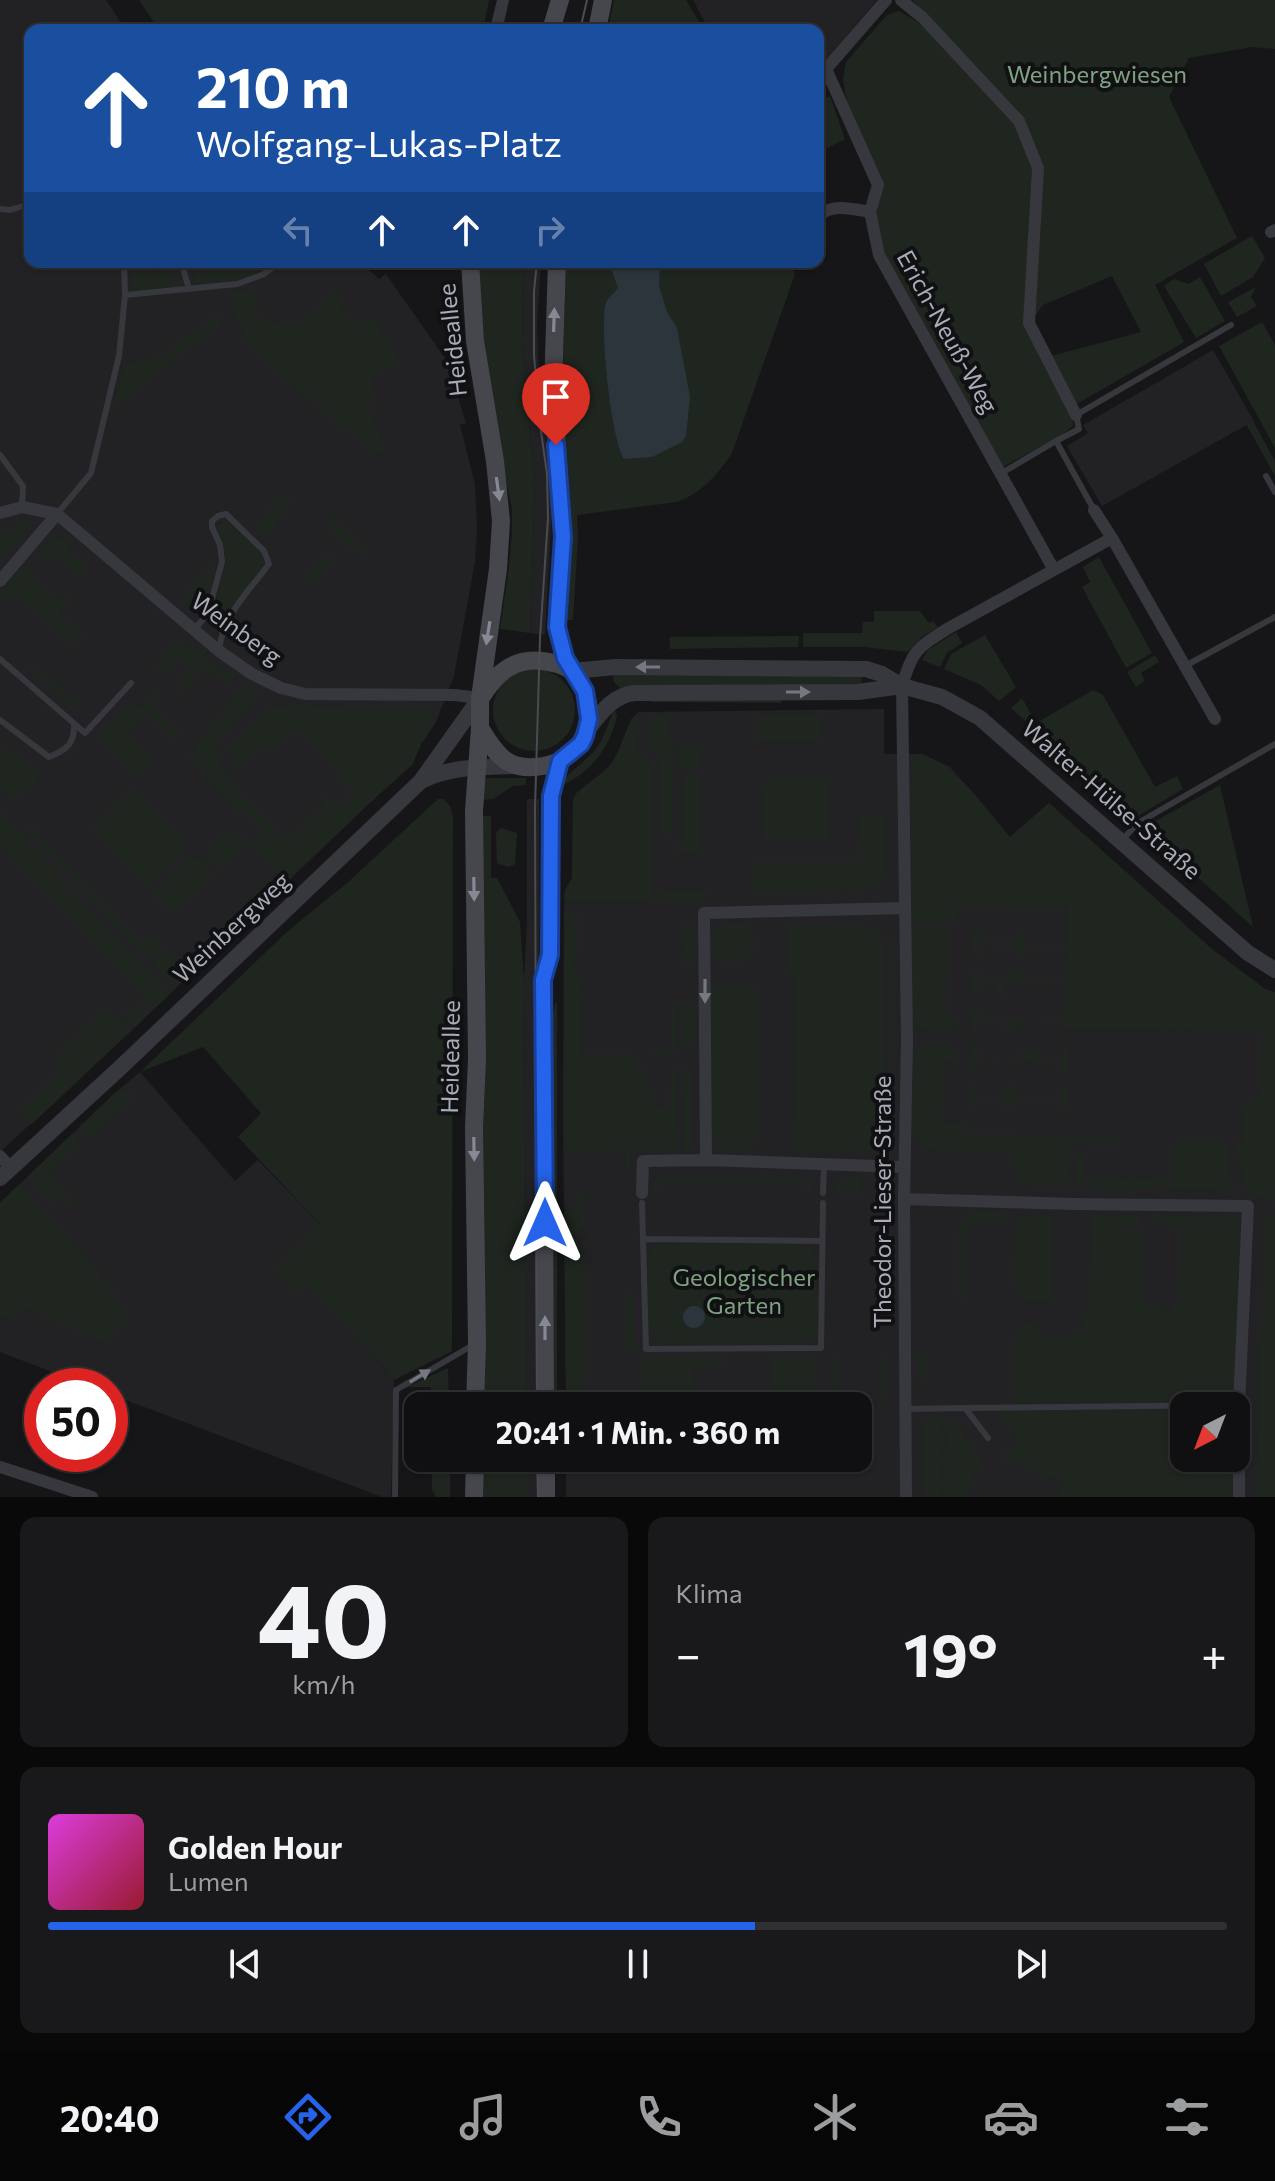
<!DOCTYPE html>
<html lang="de">
<meta charset="utf-8">
<style>
body{margin:0;font-family:Commissioner,sans-serif;background:#19191b;color:#f1f3f6;height:100vh;display:flex;flex-direction:column;font-size:30px;white-space:nowrap}
*{box-sizing:border-box;margin:0}
p{font-size:26px;color:#9c9d9f}
.icon{flex:none;width:44px;height:44px;fill:none;stroke:currentColor;stroke-width:2;stroke-linecap:round;stroke-linejoin:round}
.map{position:relative;height:1497px;overflow:hidden}
.sheet{display:flex;flex-direction:column;gap:20px;padding:20px;background:#09090a;flex:1}
.sheet>*{flex:none}
.guide{position:absolute;left:24px;top:24px;width:800px;height:244px;border-radius:16px;box-shadow:0 2px 6px #0004,0 0 0 2px #303032;background:#1a4fa0;color:#fff;overflow:hidden}
.needle{width:52px;rotate:222deg}
.controls{position:absolute;left:1170px;top:1392px;display:grid;gap:16px}
.controls a{display:grid;place-items:center;width:80px;height:80px;border-radius:16px;background:#101012;box-shadow:0 2px 6px #0004,0 0 0 2px #303032;font-size:40px}
.speed{position:absolute;left:24px;top:1368px;display:flex;gap:16px;font-size:40px;font-weight:700;text-align:center}
.speed>*{display:grid;place-content:center;width:104px;height:104px;border-radius:50%;background:#101012;box-shadow:0 2px 6px #0004,0 0 0 2px #303032;line-height:1}
.speed .limit{border:12px solid #d22;background:#fff;color:#111}
.pin{position:absolute;display:grid;place-items:center;width:68px;height:68px;color:#fff;margin:-82px -34px;border-radius:50% 50% 50% 0;rotate:-45deg;box-shadow:0 0 8px #0007}
.pin .icon{rotate:45deg}
.me{position:absolute;width:88px;margin:-44px;rotate:0deg;stroke-linejoin:round;filter:drop-shadow(0 0 6px #0008)}
.turn{display:flex;align-items:center;gap:28px;height:168px;padding:0 40px;font-size:36px}
.turn .icon{width:104px;height:104px;stroke-width:2.5}
.turn b{display:block;font-size:56px;line-height:68px}
.lanes{display:flex;align-items:center;height:76px;padding:0 40px;background:#0003;justify-content:center;gap:40px;direction:ltr}
.lanes .off{opacity:.35}
.big{font-size:60px;font-weight:700;line-height:1.1}
.sheet .widget{flex:1;display:flex;flex-direction:column;justify-content:center;gap:12px;min-width:0;padding:0 28px;border-radius:16px;background:#19191b}
.sheet .dial{align-items:center;gap:0}
.dial b{font-size:104px;line-height:1}
.song{display:flex;align-items:center;gap:24px}
.cover{width:96px;height:96px;border-radius:12px;background:linear-gradient(135deg,hsl(300 70% 55%),hsl(350 70% 35%))}
.played{height:8px;border-radius:4px;background:linear-gradient(90deg,#2563eb 60%,#303032 60%)}
.keys{display:flex;justify-content:space-around;direction:ltr}
.heat{display:flex;justify-content:space-between;align-items:center;font-size:44px;direction:ltr}
.sheet .tiles{flex:1;display:grid;gap:20px;grid-template-columns:1fr 1fr}
.widget:last-child{grid-column:span 2}
.trip{position:absolute;left:404px;top:1392px;width:468px;height:80px;border-radius:16px;background:#101012;box-shadow:0 2px 6px #0004,0 0 0 2px #303032;font-weight:700;line-height:80px;text-align:center}
.tab-bar{display:flex;height:128px;justify-content:space-around;align-items:center;background:#060607;color:#9c9d9f}
.tab-bar .icon{width:56px;height:56px}
.tab-bar .selected{color:#2563eb}
.tab-bar b{font-size:36px;color:#f1f3f6}
.map>svg:first-child{display:block}
.built{fill:#222225;fill-rule:evenodd}
.green{fill:#1e261f}
.water{fill:#2c353c}
.lines{fill:none;stroke-linecap:round;stroke-linejoin:round}
.service{stroke:#37383d;stroke-width:6}
.minor{stroke:#37383d;stroke-width:12}
.tertiary{stroke:#37383d;stroke-width:16}
.secondary{stroke:#45474d;stroke-width:18}
.tram{stroke:#4a4c52;stroke-width:2}
.oneway{fill:#858993}
.oneway2{fill:#757881}
.route-casing{stroke:#184099;stroke-width:20}
.route{stroke:#2563eb;stroke-width:14}
.labels{text-anchor:middle;stroke-width:8;stroke-linejoin:round;paint-order:stroke}
.park-label{font-size:24px;fill:#7fa381;stroke:#111113}
.street-label{font-size:24px;fill:#a8adb8;stroke:#111113}
</style>
<div class="map">
<svg width="1275" height="1497" viewBox="0 0 1275 1497">
<rect width="100%" height="100%" fill="#161618"/>
<path class="built" d="M0 0H106L126 30H30V262H360L379 279 386 274 447 361 466 423 460 425 475 484 477 528 475 562 454 676 436 722 421 744 412 765 374 799 131 1031 0 1152Z
M693 0H877L818 69V30H709Z
M525 262H541L537 322 538 355 552 508 545 635 530 633 535 481 527 405 523 345 522 296Z
M1213 350 1254 421 1102 506 1067 446 1088 433 1083 425Z
M884 709V754H923L950 767 1010 837 1049 803 1213 950 1265 989 1275 993V1497H566V1458H858V1406H566L563 1114 564 912 565 890 572 878 573 800 576 793 595 780 611 764 623 743 631 719 639 712ZM1184 1406H1236V1458H1184Z
M527 799H539L541 1406H527L524 980 527 922Z
M140 1072 235 1181 258 1160 320 1224 306 1284 384 1367 394 1380 391 1497H382L110 1394V1386H89L0 1352V1203L116 1092Z
M527 1458H541V1497H527Z"/>
<path class="green" d="M139 0H489L483 30H159Z
M614 0H686L704 30H608Z
M913 0H1275V49L1252 47 1189 58 1169 97 1237 238 1155 285 1184 342 1077 404 1051 356 1141 332 1112 276 1043 305 1032 320 1040 170 1024 124Z
M899 11 916 21 928 31 1012 120 1017 128 1032 169 1024 320 1073 419V426L1060 436 1001 468 882 253 874 212 880 185 849 108 845 92 843 78 846 62 887 15Z
M830 96 845 139 818 153V101Z
M1252 236 1265 258 1253 277 1221 296 1204 264Z
M130 262H143L147 274 167 268 172 281 183 279 185 286 131 292Z
M194 262H276C252 279 223 281 195 284Z
M474 262H525L522 296 523 345 527 405 535 481 530 633 500 629 509 566 512 534V509L490 409Z
M566 262H789L795 274 732 453C718 474 702 493 677 502L577 515 578 538 573 620H565L572 519 565 468 562 402Z
M1200 277 1225 321 1196 338 1164 286 1174 279 1189 284Z
M1256 287 1251 297 1257 306 1237 317 1228 302Z
M333 291 344 301 340 308 343 309 355 326 370 316 400 359 372 376 370 417 386 449 379 455 329 417 246 343 228 292H255L258 316 290 327 318 309Z
M217 315 224 323 160 370 112 410 124 365 159 357Z
M1262 322 1275 345V448L1219 346Z
M1253 421 1275 461V476L1246 424Z
M284 494 293 502 267 538 255 526Z
M334 517 363 547 368 560 326 529Z
M21 520 26 522 27 531 0 563V535L18 529 15 521Z
M227 521 258 550 263 565 224 617 213 606C217 593 226 576 225 562 225 549 216 537 219 524Z
M58 539H66L72 544 67 550 87 569 79 577 51 553 45 559 39 554 51 542Z
M328 556 335 563 308 587 302 579Z
M1099 557 1152 653 1126 668 1082 587 1090 582 1083 567Z
M30 564 35 567 29 575 58 601 66 594 70 598 58 612 84 634 74 646 13 593 10 596 6 593 0 600V592L22 567Z
M208 566H217L205 610 198 612 182 598Z
M874 611H920L929 623 933 621 938 627 922 637 908 652 864 647H803V633H862L863 622H874Z
M956 632 962 643 947 653 940 667 922 660 928 650Z
M985 635 1016 687 999 701 981 685 944 669 951 654Z
M799 636 798 647 670 649V637Z
M178 639 197 654 204 646 208 649 202 657 224 674 230 668 235 672V677L229 684 206 668 176 697 173 695 185 683 180 686 177 683 191 669 181 658 163 675 154 667Z
M1155 655 1159 662 1141 673 1145 681 1136 687 1127 672Z
M29 662 78 704 74 708 26 666Z
M493 710a41 41 0 1 1 82 0a41 41 0 1 1-82 0Z
M613 675H862L861 686 621 689 614 682Z
M250 683 257 687 259 697C248 708 227 726 219 739 203 766 267 821 286 840L324 804 321 800 327 795 339 808 354 793 337 775 338 772 301 733 294 730 273 750 265 742 236 770 228 748 266 709 303 705 351 709 426 708 436 722 421 744 412 765 374 799 174 988 152 962 166 949 181 964 277 873 251 845 264 832 243 810 240 813 188 757 236 694Z
M1093 690 1103 695 1155 787 1177 776 1183 789 1133 819 1011 708 1022 698 1036 723Z
M158 692 161 695 151 705 181 735 176 740 149 713 127 733 153 761 137 777 98 736 131 701 141 709Z
M781 698V703L650 702 652 699Z
M614 709 617 715C611 746 590 775 559 786 569 771 584 763 595 750 605 738 608 723 614 709Z
M639 712 638 752 652 764 651 900H564L565 890 572 878 573 800C581 784 600 778 611 764 623 748 624 725 639 712Z
M668 715V736H673L672 833 659 834V757L648 747 650 716Z
M759 716H822L821 740 759 741Z
M0 744 29 765 40 779 26 792 13 799 0 788Z
M700 745V768L680 769 678 746Z
M911 754C951 754 985 809 1010 837L1049 803 1213 950 1265 989 1275 992V1201H1269L1268 1197 1253 1196 1246 1189 1234 1143H1243L1244 1108 1261 1092 1262 1031 1064 1028 1063 1023 1018 1022 1017 1032 1007 1031V1022H978L976 1032 971 1029 970 1013 977 1008 978 1020 1064 1021V985L1007 984 1006 993H997L996 984 979 983 978 992 975 993 971 989V974L978 970 979 981H1008V971H1022L1023 982 1065 983 1066 946H1025L1024 955H1015L1014 946 980 945 978 955H975L972 950V935L979 931 980 943H1014L1015 933H1024L1025 943 1066 944 1067 907 958 905 957 922 912 921Z
M700 773 701 852H679V840L685 839V774Z
M770 776 827 777V840H764V787L769 786Z
M482 778H526V785L513 786 493 799 481 800Z
M1220 785 1253 927 1143 828Z
M133 787 185 843 180 848 185 853 149 886H146L91 828Z
M438 799H444L450 806 453 817 452 1351 394 1380 384 1367 306 1285 296 1293 274 1269 320 1224 238 1137 261 1113 203 1047 140 1072 289 930 347 883Z
M0 811 169 995 155 1008 0 844Z
M480 816H491V878H497L520 922 524 980 527 1406H481Z
M860 816H885V875L877 885 863 889 752 891V863L862 862Z
M30 825 143 945 154 936 163 945 147 960 26 830Z
M501 828 517 833 515 864 509 867 497 863 496 833Z
M229 831 233 835 236 832 248 844 221 869 206 853Z
M197 857 210 869 208 872 213 877 174 914 153 893 190 859 193 861Z
M710 890 700 901H662V891Z
M564 912H577L579 953 572 958 584 999 579 1004C579 1021 582 1038 582 1055H634V1070H647L648 1090 655 1091V1107L670 1108 672 1071H677L679 1150H632L631 1166H626L625 1151 564 1152Z
M733 922C760 924 764 955 739 965V956L731 960 730 965C705 956 706 929 733 922Z
M787 924 864 926 877 931 883 941 885 1144 878 1151 793 1152 796 994 795 972 788 971Z
M681 925H694V964L682 965Z
M912 926 947 927 946 1018 954 1019 956 1023 951 1030C936 1031 919 1034 912 1019Z
M890 934 893 940 892 1139 890 1145Z
M710 987H758V1140C745 1156 721 1158 711 1138Z
M139 1002 150 1013 135 1027 125 1015Z
M555 1003H557V1406H552V1020Z
M676 1004 677 1050 672 1054H653V1049H672V1005Z
M694 1004V1046H682L680 1005Z
M105 1008 131 1031 31 1125 19 1111 57 1075 58 1053Z
M921 1045H945L955 1052 954 1060H945L943 1122 963 1123V1134L1071 1136 1070 1187 1028 1185C1015 1176 1017 1162 1005 1153L933 1150 924 1146 917 1137 912 1136 913 1055Z
M974 1046 977 1047V1057L1022 1058 1023 1049H1034V1058L1062 1059 1063 1049H1070L1069 1071H1062V1061L977 1059 976 1068 974 1070 969 1065 970 1050Z
M681 1071H691L692 1151H683Z
M973 1085 976 1086V1096H1005L1006 1086 1016 1087V1097H1061L1062 1088H1069L1068 1110 1061 1109V1099H1016L1015 1108H1005V1098H976L975 1106 973 1108 968 1104 969 1089Z
M122 1089 128 1091 133 1096 90 1137 80 1126 116 1092Z
M73 1133 80 1141 47 1173 75 1202 70 1207 60 1197 53 1204 27 1177Z
M1076 1136 1117 1138V1146L1084 1145 1083 1141H1076Z
M1174 1140 1227 1143V1168L1236 1190 1167 1189V1179L1173 1178Z
M1076 1155H1083V1177L1163 1179 1162 1188 1076 1187Z
M658 1177H805L811 1181V1193H807V1182H658V1193H653L654 1180Z
M847 1177H860V1193H835L837 1184Z
M19 1184 116 1293 112 1298 131 1318 104 1342 26 1308 0 1319V1203Z
M576 1193H584L585 1229H578V1246L585 1247V1400H579L578 1406H566L564 1209H576Z
M978 1211 1003 1212 1002 1224H968V1298L958 1299 959 1224 965 1216Z
M1016 1215 1052 1216 1051 1302 1025 1300 1014 1290Z
M1091 1215 1139 1216V1226H1126L1125 1232 1145 1233 1143 1304H1159V1311L1172 1312V1304H1181L1182 1228 1168 1227V1222H1158V1216L1239 1218 1236 1365 1234 1376V1403L1012 1402 1015 1381V1337L1021 1327 1031 1322 1049 1342 1068 1340 1072 1334H1081L1082 1320 1088 1315Z
M1265 1215 1275 1216V1497H1256Z
M739 1243H793L812 1249 817 1261V1329L813 1338 806 1343 726 1342 671 1344 657 1341 648 1327V1258L652 1250 659 1244 726 1245Z
M880 1246H886V1313H880Z
M626 1295H634L635 1352H626Z
M926 1350V1383L919 1382 918 1352Z
M772 1356 816 1358V1406H772Z
M639 1357H723V1367H692V1406H640Z
M832 1357H839V1401H832Z
M880 1357H886V1400H880Z
M448 1368 449 1406H431V1387H407Z
M702 1399H762V1406H702Z
M997 1410H1184V1458H1234L1233 1497H1058L1064 1482 1000 1457 1020 1442Z
M946 1415 951 1416 981 1459 966 1497H945Z
M923 1418H943L942 1497H923Z
M435 1458H450V1497H435L434 1492 432 1491V1472L435 1471Z
M481 1458H527V1497H480Z"/>
<path class="water" d="M609 262H660L659 286 667 312 677 328 690 397 686 436 682 442 652 457 624 459C611 439 599 326 606 303 608 297 615 293 618 288Z
M683 1317a11 11 0 1 1 22 0a11 11 0 1 1-22 0Z"/>
<g class="lines">
<path class="service" d="M0 209 10 210 30 204
M181 262 189 289
M125 295 237 284 262 275 281 262
M1056 441 1079 429 1076 415 1231 325
M0 455 23 486 22 507
M1000 474 1056 441 1094 510
M1266 476 1275 492
M57 514 91 473 119 356 125 295 124 262
M195 629 208 613 222 562 220 545 212 527V521L218 516 226 514 264 551 269 564C249 591 222 616 219 651
M0 659 85 733 131 683
M1185 666 1275 617
M0 720 49 757C67 750 75 743 74 724
M1123 839 1138 823 1275 744
M823 1193 824 1165
M642 1203 646 1349 821 1348 823 1203
M643 1239 822 1241
M965 1408 1237 1405
M907 1409 965 1408 988 1438
M395 1497 396 1390 473 1345"/>
<path class="minor" d="M886 0 826 69 878 185 870 212 879 255 1054 570
M901 0 923 18 1019 121 1038 168 1029 323 1076 415
M496 30 503 0
M818 216C833 203 852 209 870 212
M1271 232 1275 230
M1094 510 1112 538
M0 513 22 507 57 514 219 651 252 674 281 688 305 694 454 695 480 698
M0 581 57 514
M0 1156 11 1168
M706 1160 704 913 905 908
M642 1193 643 1161 706 1160 904 1167
M904 1199 1073 1204 1248 1206 1239 1405V1497
M0 1467 92 1497
M906 1497 904 1199 907 1040 902 686C912 651 917 648 947 629L1112 538 1215 719"/>
<path class="tertiary" d="M572 671 616 667 866 669 882 674 902 686
M588 729C601 713 612 696 634 693L858 692 902 686 942 697 980 718 1248 953 1275 970
M423 780C452 766 484 767 516 766
M0 1178 121 1067 421 781 480 698"/>
<path class="secondary" d="M551 30 560 0
M597 30 603 0
M470 262 475 341 495 461 501 521 498 569 480 698V728L474 811 477 1059 474 1127 477 1343 475 1406
M557 262 553 390 563 537 557 627 565 658 572 671
M480 728C497 756 508 772 543 766 578 760 594 730 587 697 584 688 579 676 571 670 563 665 551 662 542 661 514 657 496 674 482 696
M545 1406 543 980 550 955 551 796 560 761
M546 1458V1497
M474 1497 475 1458"/>
<path class="tram" d="M580 30 587 0
M537 262 534 291V355L539 417 547 474 548 518 540 638 535 808 537 1406
M537 1458 538 1497"/>
</g>
<defs><path id="oneway-solid" d="M-6-.8H1V-3.2L6.5 0L1 3.2V.8H-6Z" transform="scale(2)"/></defs>
<g class="oneway">
<use href="#oneway-solid" transform="translate(554 320) rotate(-88)"/>
<use href="#oneway-solid" transform="translate(498 489) rotate(82)"/>
<use href="#oneway-solid" transform="translate(488 633) rotate(99)"/>
<use href="#oneway-solid" transform="translate(474 889) rotate(89)"/>
<use href="#oneway-solid" transform="translate(474 1149) rotate(89)"/>
<use href="#oneway-solid" transform="translate(545 1328) rotate(-90)"/>
</g>
<g class="oneway2">
<use href="#oneway-solid" transform="translate(648 667) rotate(180)"/>
<use href="#oneway-solid" transform="translate(798 692)"/>
<use href="#oneway-solid" transform="translate(705 991) rotate(90)"/>
<use href="#oneway-solid" transform="translate(420 1376) rotate(-31)"/>
</g>
<g class="lines">
<defs>
<path id="route" d="M545 1223 543 980 550 955 551 796 560 761 581 744 585 736 589 719 585 691 565 658 557 627 563 537 556 445"/>
</defs>
<use href="#route" class="route-casing"/>
<use href="#route" class="route"/>
</g>
<g class="labels">
<g class="park-label">
<text x="1097" y="83">Weinbergwiesen</text>
<text x="744" y="1286">Geologischer<tspan x="744" dy="28">Garten</tspan></text>
</g>
<g class="street-label">
<text transform="translate(947 332) rotate(61)" y="8">Erich-Neuß-Weg</text>
<text transform="translate(453 340) rotate(-96)" y="8">Heideallee</text>
<text transform="translate(236 629) rotate(36)" y="8">Weinberg</text>
<text transform="translate(1111 800) rotate(41)" y="8">Walter-Hülse-Straße</text>
<text transform="translate(232 928) rotate(-43)" y="8">Weinbergweg</text>
<text transform="translate(451 1057) rotate(-89)" y="8">Heideallee</text>
<text transform="translate(883 1202) rotate(-90)" y="8">Theodor-Lieser-Straße</text>
</g>
</g>
</svg>
<div class="controls">
<a><svg class="needle" viewBox="-14 -14 28 28"><path d="M0-13l5 13h-10z" fill="#e53935"/><path d="M0 13l5-13h-10z" fill="#9c9d9f"/></svg></a>
</div>
<div class="speed"><div class="limit">50</div></div>
<div class="pin" style="left:556px;top:445px;background:#d93025"><svg class="icon" aria-label="arrive" viewBox="0 0 24 24"><path d="M6 21V4h12l-3 4 3 4H6"/></svg></div>
<svg class="me" style="left:545px;top:1223px" viewBox="-20 -20 40 40"><path d="M0-17L14 15 0 8-14 15z" fill="#2563eb" stroke="#fff" stroke-width="4"/></svg>
<div class="trip">20:41 · 1 Min. · 360 m</div>
<div class="guide">
<div class="turn"><svg class="icon" aria-label="ahead" viewBox="0 0 24 24"><path d="M12 20V5M6 11l6-6 6 6"/></svg><div><b>210 m</b>Wolfgang-Lukas-Platz</div></div>
<div class="lanes"><svg class="icon off" aria-label="left" viewBox="0 0 24 24"><path d="M17 20v-9H6M10 6l-5 5 5 5"/></svg><svg class="icon" aria-label="ahead" viewBox="0 0 24 24"><path d="M12 20V5M6 11l6-6 6 6"/></svg><svg class="icon" aria-label="ahead" viewBox="0 0 24 24"><path d="M12 20V5M6 11l6-6 6 6"/></svg><svg class="icon off" aria-label="right" viewBox="0 0 24 24"><path d="M7 20v-9h11M14 6l5 5-5 5"/></svg></div>
</div>
</div>
<section class="sheet">
<div class="tiles">
<div class="widget dial"><b>40</b><p>km/h</p></div>
<div class="widget"><p>Klima</p>
<div class="heat"><a>−</a><b class="big">19°</b><a>+</a></div>
</div>
<div class="widget">
<div class="song"><i class="cover"></i><div><b>Golden Hour</b><p>Lumen</p></div></div>
<div class="played"></div>
<div class="keys"><svg class="icon" aria-label="previous" viewBox="0 0 24 24"><path d="M18 5L8 12l10 7zM5 5v14"/></svg><svg class="icon" aria-label="pause" viewBox="0 0 24 24"><path d="M8 5v14M16 5v14"/></svg><svg class="icon" aria-label="next" viewBox="0 0 24 24"><path d="M6 5l10 7-10 7zM19 5v14"/></svg></div>
</div>
</div>
</section>
<nav class="tab-bar">
<b>20:40</b>
<svg class="icon selected" aria-label="directions" viewBox="0 0 24 24"><path d="M12 3l9 9-9 9-9-9zM9 14v-3h6M13 9l2 2-2 2"/></svg>
<svg class="icon" aria-label="music" viewBox="0 0 24 24"><path d="M9 18V5l10-2v13"/><circle cx="6" cy="18" r="3"/><circle cx="16" cy="16" r="3"/></svg>
<svg class="icon" aria-label="phone" viewBox="0 0 24 24"><path d="M5 4h4l2 5-3 2q2 4 5 5l2-3 5 2v4C11 20 4 13 5 4z"/></svg>
<svg class="icon" aria-label="climate" viewBox="0 0 24 24"><path d="M12 3v18M4 7l16 10M4 17L20 7"/></svg>
<svg class="icon" aria-label="car" viewBox="0 0 24 24"><path d="M5 17H2v-5l4-1 3-4h7l3 4 3 1v5h-3M9 17h6M6 11h13"/><circle cx="7" cy="17" r="2"/><circle cx="17" cy="17" r="2"/></svg>
<svg class="icon" aria-label="filters" viewBox="0 0 24 24"><path d="M4 7h16M4 17h16"/><circle cx="9" cy="7" r="2"/><circle cx="15" cy="17" r="2"/></svg>
</nav>
